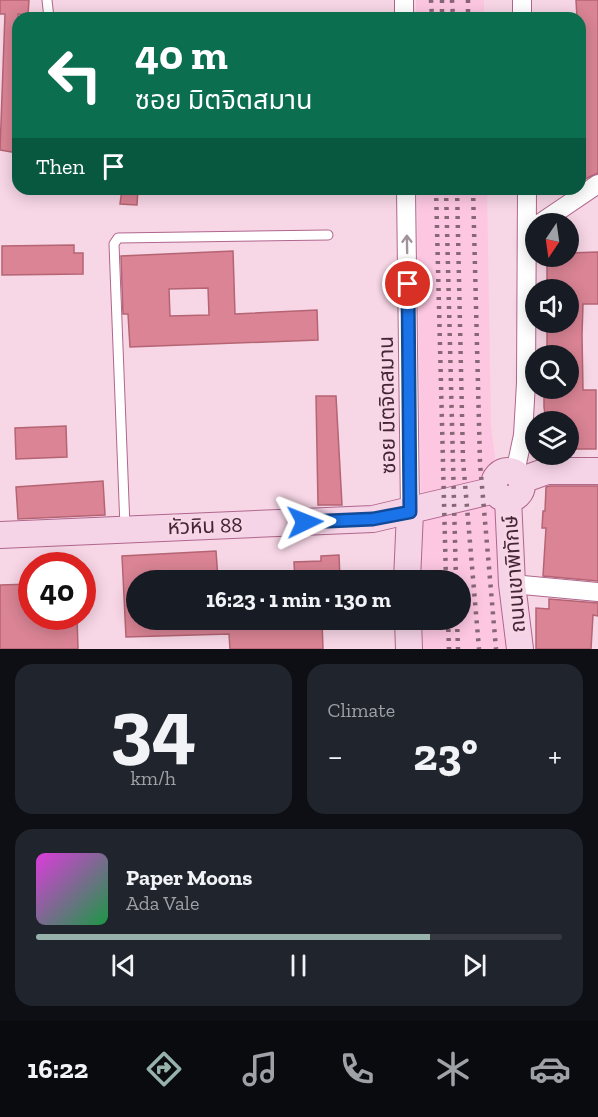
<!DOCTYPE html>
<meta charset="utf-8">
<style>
body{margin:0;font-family:"Zilla Slab","Noto Sans Thai",serif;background:#20242c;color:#f1f3f6;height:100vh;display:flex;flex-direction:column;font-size:22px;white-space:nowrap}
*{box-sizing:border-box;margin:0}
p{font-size:20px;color:#9ea1a6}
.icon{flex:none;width:33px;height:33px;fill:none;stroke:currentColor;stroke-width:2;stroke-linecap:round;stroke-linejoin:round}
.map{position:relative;height:649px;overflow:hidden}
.side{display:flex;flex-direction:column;gap:15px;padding:15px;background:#0d0f14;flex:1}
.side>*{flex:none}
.top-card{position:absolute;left:12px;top:12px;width:574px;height:183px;border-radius:18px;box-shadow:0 3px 15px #0003;background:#0b6e4f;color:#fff;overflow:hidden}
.needle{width:39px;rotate:193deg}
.controls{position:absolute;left:525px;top:213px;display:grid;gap:12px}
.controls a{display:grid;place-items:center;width:54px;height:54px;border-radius:50%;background:#171b24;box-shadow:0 3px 15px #0003;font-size:30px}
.speed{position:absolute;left:18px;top:552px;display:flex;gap:12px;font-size:30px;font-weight:700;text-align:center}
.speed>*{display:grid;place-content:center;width:78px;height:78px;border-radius:50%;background:#171b24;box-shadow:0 3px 15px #0003;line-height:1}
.speed .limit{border:9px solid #d22;background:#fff;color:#111}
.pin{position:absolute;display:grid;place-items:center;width:51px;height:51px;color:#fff;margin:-26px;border:3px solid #fff;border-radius:50%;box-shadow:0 2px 6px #0007}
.me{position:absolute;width:66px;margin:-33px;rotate:88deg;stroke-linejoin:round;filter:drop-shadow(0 0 4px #0008)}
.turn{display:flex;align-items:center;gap:21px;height:126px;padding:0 24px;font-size:27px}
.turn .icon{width:78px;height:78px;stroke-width:2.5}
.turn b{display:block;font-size:42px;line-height:51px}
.then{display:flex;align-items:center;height:57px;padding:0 24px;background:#0003;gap:12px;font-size:22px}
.big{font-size:45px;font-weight:800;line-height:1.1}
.side .tile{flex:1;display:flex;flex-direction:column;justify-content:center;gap:9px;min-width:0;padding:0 21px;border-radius:18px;background:#20242c}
.side .dial{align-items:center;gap:0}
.dial b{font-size:78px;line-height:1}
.song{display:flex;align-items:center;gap:18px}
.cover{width:72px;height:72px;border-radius:9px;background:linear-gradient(135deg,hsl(300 70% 55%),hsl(140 70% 35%))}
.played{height:6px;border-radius:3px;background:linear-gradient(90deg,#96b2ab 75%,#363941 75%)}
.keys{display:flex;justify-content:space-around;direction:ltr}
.heat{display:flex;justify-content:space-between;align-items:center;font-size:33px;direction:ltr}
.side .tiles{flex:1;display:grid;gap:15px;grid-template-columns:1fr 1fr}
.tile:last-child{grid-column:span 2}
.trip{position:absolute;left:126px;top:570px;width:345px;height:60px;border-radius:30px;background:#171b24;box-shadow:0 3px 15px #0003;font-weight:800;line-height:60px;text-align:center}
.dock{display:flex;height:96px;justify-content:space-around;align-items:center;background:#090b0e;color:#9ea1a6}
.dock .icon{width:42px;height:42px}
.dock .active{color:#96b2ab}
.dock b{font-size:27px;color:#f1f3f6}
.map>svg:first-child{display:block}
.built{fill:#fdc7e2}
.building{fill:#da8495;stroke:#b56474;stroke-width:1.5;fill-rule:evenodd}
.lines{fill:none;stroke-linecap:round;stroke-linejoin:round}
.lane-casing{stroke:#b0668d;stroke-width:11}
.street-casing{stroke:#b0668d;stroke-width:20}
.secondary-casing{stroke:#b0668d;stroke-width:28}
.lane{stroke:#fff;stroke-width:9}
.street{stroke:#fff;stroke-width:18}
.secondary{stroke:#f6d4e7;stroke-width:26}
.rail{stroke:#876776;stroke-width:4.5;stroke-dasharray:3 6;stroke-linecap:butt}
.oneway{stroke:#a2929a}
.route-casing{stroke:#114b97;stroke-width:15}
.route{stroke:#1a73e8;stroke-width:10}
.labels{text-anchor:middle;stroke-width:6;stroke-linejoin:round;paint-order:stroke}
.street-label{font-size:21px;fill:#452636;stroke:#f7d6e5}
</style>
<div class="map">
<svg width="598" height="649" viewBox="0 0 598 649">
<rect width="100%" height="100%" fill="#f7d6e5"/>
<path class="built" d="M416 0H484V18H416Z
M417 189H487L491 426 519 649H423V620H460V580H422Z"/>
<path class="building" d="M0 0H29L28 15 18 14V153L0 150 5 14H0Z
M576 0H598V173L585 179 580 168V18H577Z
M122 189H138L137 205 120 204Z
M74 245V253H83V274L2 275V246Z
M233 251 235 314 317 310 318 340 130 347 128 314H123L121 256ZM208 288 209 315 170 316 169 289Z
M598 252V304H583L582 335 583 390H596V449H568V422H546L544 407V391L568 390V356H547V322H568V290H547V256H568V253Z
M316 396H336L342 505H318Z
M66 426 67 457 16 459 15 428Z
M103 481 105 515 18 519 16 487Z
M550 486H598V581L543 576 546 528H542L543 511H545L546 487Z
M216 551 218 579 136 580V620L322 621 323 649H230L229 634 126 637 122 556Z
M339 555 340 580H295L294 562 321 561V556Z
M32 584V616H77L78 649H0V585Z
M549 599 598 603V616L593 615 591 649H536V608L549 609Z"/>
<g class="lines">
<defs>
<path id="lane" d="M47 0 49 18
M125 527 114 244 118 238 328 235"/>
<path id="street" d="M404 0V18
M522 0V18
M406 189 410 512
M539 224 598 184
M515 473 523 435 526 383 527 189
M512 584 598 592"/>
<path id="secondary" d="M494 485a14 14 0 1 1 28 0a14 14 0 1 1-28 0Z
M522 480 547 471H598
M508 499 512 584 520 649
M0 535 373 519 495 490
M407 580 410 512
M408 620 409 649"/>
</defs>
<use href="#lane" class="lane-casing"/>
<use href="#street" class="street-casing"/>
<use href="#secondary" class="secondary-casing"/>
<use href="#lane" class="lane"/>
<use href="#street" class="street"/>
<use href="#secondary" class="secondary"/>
<path class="rail" d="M431 0 432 18
M442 0V18
M452 0 453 18
M468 0V18
M436 189 446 580
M446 189 456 580
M457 189 463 460 479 649
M473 189 480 463 496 649
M448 620 449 649
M457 620 458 649"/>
</g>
<defs><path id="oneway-shaft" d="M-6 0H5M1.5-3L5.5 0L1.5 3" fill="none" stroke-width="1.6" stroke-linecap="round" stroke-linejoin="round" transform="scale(1.5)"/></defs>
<use class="oneway" href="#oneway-shaft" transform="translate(407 244) rotate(-91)"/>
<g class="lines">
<defs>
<path id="route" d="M305 522 373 519 410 512 408 284"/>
</defs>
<use href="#route" class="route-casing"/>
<use href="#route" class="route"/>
</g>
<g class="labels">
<g class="street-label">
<text transform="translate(387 405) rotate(-91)" y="7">ซอย มิตจิตสมาน</text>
<text transform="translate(205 526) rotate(-2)" y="7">หัวหิน 88</text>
<text transform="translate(514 574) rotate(-94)" y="7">ถนนเขาพิทักษ์</text>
</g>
</g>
</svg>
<div class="controls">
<a><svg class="needle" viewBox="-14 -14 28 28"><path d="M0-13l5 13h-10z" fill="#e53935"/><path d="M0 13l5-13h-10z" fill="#9ea1a6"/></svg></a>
<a><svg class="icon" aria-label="sound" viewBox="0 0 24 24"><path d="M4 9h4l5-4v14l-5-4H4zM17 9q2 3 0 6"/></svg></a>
<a><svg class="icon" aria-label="search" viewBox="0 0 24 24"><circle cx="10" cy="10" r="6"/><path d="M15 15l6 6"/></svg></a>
<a><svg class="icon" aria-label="layers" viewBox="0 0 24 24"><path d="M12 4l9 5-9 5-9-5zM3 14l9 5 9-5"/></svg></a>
</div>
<div class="speed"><div class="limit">40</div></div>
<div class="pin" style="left:408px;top:284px;background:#d93025"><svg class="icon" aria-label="arrive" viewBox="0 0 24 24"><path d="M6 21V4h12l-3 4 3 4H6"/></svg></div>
<svg class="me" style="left:305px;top:522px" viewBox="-20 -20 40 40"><path d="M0-17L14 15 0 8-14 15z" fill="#1a73e8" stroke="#fff" stroke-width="4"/></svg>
<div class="trip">16:23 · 1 min · 130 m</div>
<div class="top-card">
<div class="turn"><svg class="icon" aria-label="left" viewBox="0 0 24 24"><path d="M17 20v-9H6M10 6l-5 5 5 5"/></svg><div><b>40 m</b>ซอย มิตจิตสมาน</div></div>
<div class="then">Then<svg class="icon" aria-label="arrive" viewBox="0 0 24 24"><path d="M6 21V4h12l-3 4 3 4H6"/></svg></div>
</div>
</div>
<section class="side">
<div class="tiles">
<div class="tile dial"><b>34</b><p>km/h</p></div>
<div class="tile"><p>Climate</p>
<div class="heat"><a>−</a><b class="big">23°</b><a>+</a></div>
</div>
<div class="tile">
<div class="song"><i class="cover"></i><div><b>Paper Moons</b><p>Ada Vale</p></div></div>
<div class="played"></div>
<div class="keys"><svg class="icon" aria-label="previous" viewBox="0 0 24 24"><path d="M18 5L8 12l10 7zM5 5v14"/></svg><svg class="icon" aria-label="pause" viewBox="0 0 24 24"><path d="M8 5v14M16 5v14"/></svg><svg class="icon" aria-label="next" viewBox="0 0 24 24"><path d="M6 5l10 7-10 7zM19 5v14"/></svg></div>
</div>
</div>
</section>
<nav class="dock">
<b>16:22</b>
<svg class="icon active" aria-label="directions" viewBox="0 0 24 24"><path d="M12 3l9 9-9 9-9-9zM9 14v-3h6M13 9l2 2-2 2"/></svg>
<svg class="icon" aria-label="music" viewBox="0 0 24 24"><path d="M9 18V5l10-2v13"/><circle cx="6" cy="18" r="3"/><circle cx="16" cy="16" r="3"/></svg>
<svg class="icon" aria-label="phone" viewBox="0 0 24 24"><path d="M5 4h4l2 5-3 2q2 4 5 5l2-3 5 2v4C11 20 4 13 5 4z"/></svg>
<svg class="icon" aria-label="climate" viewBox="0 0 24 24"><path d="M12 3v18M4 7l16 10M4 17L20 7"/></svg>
<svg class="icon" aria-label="car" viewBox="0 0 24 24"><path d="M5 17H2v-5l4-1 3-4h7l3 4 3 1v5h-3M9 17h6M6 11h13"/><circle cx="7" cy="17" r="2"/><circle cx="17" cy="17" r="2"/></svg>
</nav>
